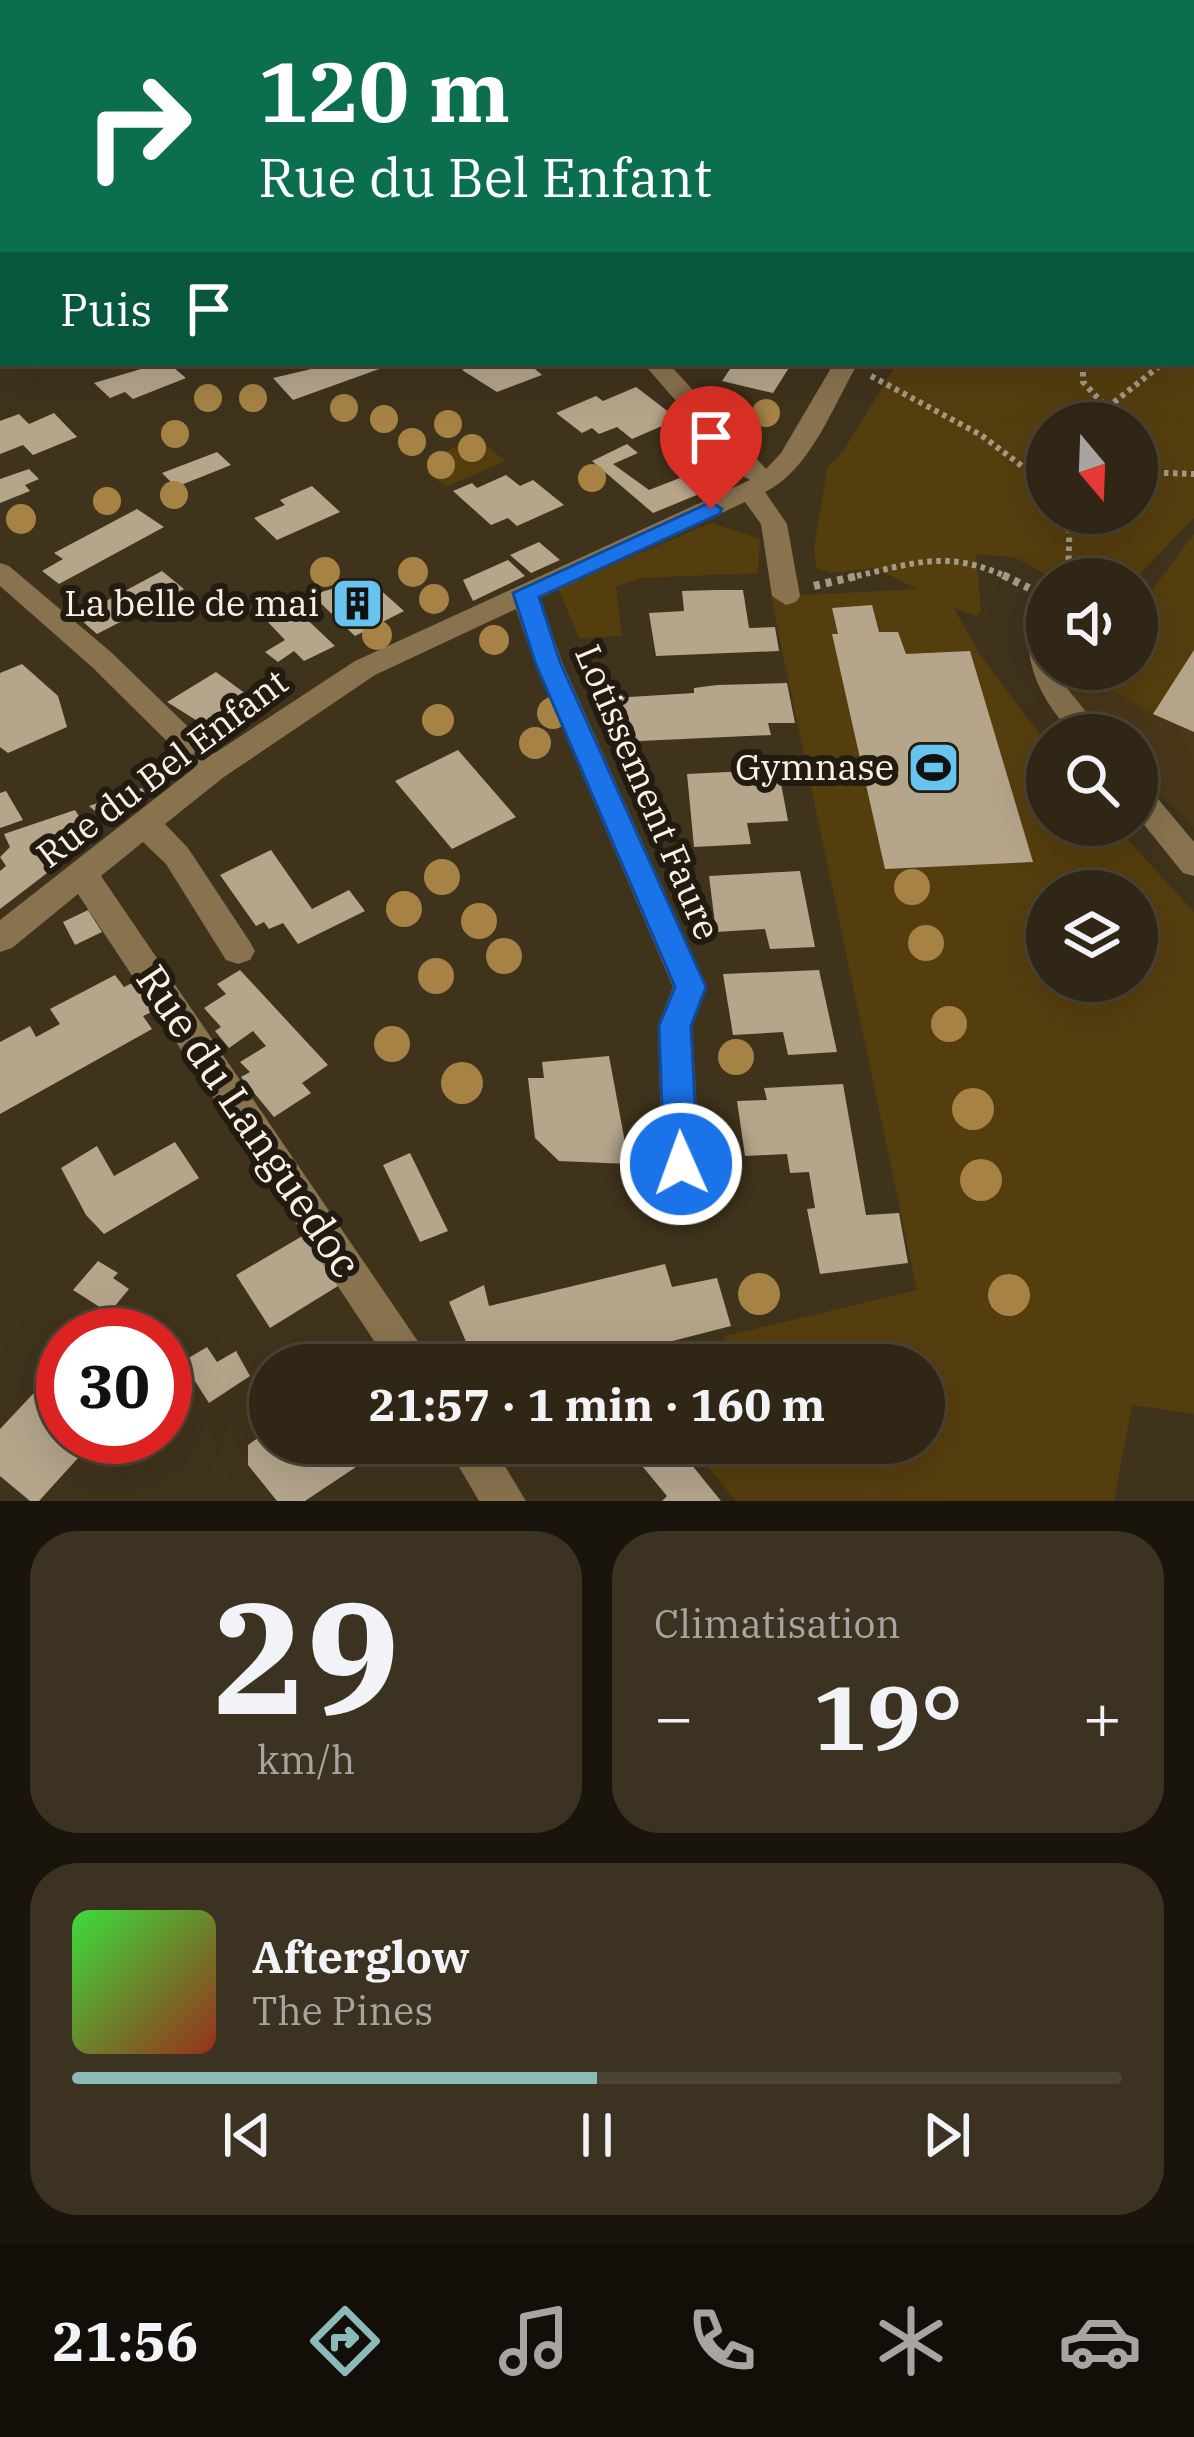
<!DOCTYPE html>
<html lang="fr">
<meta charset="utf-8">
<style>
body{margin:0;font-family:"IBM Plex Serif",serif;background:#3c3222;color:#f1f3f6;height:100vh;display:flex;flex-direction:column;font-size:45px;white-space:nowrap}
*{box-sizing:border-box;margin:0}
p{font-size:39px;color:#a8a5a0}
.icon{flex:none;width:66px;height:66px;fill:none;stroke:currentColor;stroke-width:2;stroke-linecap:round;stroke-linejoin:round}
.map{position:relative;height:1501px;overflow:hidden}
.panel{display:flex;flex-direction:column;gap:30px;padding:30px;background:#1a150c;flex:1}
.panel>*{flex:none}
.top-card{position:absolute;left:0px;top:0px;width:1194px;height:366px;box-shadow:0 12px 48px #0002,0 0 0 3px #4b4334;background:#0b6e4f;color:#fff;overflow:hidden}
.needle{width:78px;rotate:161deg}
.fabs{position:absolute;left:1026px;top:402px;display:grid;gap:24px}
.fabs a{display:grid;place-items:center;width:132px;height:132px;border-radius:50%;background:#302615;box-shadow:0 12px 48px #0002,0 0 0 3px #4b4334;font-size:60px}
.speed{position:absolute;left:36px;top:1308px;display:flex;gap:24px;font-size:60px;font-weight:700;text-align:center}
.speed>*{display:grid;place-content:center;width:156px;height:156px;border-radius:50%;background:#302615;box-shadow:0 12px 48px #0002,0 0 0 3px #4b4334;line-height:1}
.speed .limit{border:18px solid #d22;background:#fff;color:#111}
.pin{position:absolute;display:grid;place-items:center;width:102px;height:102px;color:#fff;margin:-123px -51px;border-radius:50% 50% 50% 0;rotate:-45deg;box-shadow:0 0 12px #0007}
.pin .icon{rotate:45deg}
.me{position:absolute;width:132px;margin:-66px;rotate:358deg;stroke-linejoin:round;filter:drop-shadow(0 0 9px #0008)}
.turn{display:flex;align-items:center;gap:42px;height:252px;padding:0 60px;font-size:54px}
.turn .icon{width:156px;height:156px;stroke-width:2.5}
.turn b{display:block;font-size:84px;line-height:102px}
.then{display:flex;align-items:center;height:114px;padding:0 60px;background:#0003;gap:24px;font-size:45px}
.big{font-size:90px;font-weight:700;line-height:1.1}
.panel .widget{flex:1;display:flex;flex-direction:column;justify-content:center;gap:18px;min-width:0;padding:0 42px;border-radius:48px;background:#3c3222}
.panel .dial{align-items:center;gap:0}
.dial b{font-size:156px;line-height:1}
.song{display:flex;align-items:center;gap:36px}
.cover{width:144px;height:144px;border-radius:18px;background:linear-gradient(135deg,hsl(120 70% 55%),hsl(10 70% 35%))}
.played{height:12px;border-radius:6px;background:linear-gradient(90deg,#8bbbb9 50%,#4b4334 50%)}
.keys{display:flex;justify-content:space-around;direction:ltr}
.heat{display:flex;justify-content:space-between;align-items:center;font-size:66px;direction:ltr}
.panel .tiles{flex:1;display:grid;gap:30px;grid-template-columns:1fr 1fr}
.widget:last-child{grid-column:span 2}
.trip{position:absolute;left:249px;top:1344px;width:696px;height:120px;border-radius:60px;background:#302615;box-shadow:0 12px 48px #0002,0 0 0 3px #4b4334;font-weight:700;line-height:120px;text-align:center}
.dock{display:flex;height:192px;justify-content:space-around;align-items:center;background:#130f08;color:#a8a5a0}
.dock .icon{width:84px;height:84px}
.dock .active{color:#8bbbb9}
.dock b{font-size:54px;color:#f1f3f6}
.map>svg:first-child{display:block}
.built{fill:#49381a}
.green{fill:#553e0e;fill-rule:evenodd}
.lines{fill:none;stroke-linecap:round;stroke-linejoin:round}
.stream{stroke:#9c7428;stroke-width:8}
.building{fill:#b4a58b}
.path-far2{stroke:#a49a87;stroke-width:4.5;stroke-dasharray:4.5 4.5;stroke-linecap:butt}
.path-far1{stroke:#a49a87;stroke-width:6;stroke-dasharray:4.5 4.5;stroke-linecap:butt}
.path{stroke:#a49a87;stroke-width:8;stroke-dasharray:6 6;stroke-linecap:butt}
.minor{fill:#89734f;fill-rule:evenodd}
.tree{fill:#a68345}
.route{fill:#1a73e8;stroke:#114b97;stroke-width:3}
.labels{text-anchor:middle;stroke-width:12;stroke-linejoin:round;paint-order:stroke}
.poi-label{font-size:36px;fill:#fbf2e4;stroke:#211b11;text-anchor:end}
.street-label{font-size:36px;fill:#fbf2e4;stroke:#211b11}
.near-street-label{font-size:42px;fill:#fbf2e4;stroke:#211b11}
</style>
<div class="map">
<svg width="1194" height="1501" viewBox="0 0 1194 1501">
<rect width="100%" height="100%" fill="#40331c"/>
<path class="built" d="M1194 534V826L1137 774V735H1102L1053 669H1137V610Z"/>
<path class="green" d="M1043 0H1194V518L1135 579H1054L1014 557 976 554 981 611 976 616 953 607 979 653 1047 744V825H1114L1194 912V1414L1132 1405 1114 1501H736L695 1452 697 1443H924V1365H717L725 1336 917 1290 771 597 917 589 875 568 832 573 816 568 814 547 828 466 842 453 897 363H1191V3H1040ZM1047 423H1137V513H1047ZM1047 891H1137V981H1047Z
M478 439 505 461 446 487 427 473C435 453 458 444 478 439Z
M711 523 760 539 758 573 640 578 616 586 622 636 579 638 558 588Z
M1194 534V650L1153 714 1087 676 1084 669H1137V610Z"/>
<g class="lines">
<path class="stream" d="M184 0 188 3"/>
</g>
<path class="building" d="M161 363H168L186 378 133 399 125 392 110 398 94 383Z
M337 363H377L382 368 293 400 273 378Z
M480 363H528L542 375 497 392 462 370Z
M734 363H792L773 393 722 381Z
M636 387 678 419 632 439 617 427 599 434 592 428 582 433 556 413 596 396 603 401Z
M54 413 77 437 33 455 23 445 0 454V421L19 414 29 424Z
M627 444 638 453 613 464 649 490 703 469 689 458 711 450 743 476 653 513 592 461Z
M217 452 231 465 176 487 162 473Z
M29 469 39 479 25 485 30 491 0 503V479Z
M506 475 520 486 533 480 564 505 517 526 508 518 491 525 453 491 472 483 477 488Z
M312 486 340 512 277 540 254 518 285 505 280 500Z
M137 509 164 527 59 584 42 571 63 559 54 553Z
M539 542 560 560 531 573 510 555Z
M508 560 525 576 473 601 463 580Z
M162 571 184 589 97 634 81 620 80 615Z
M367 578 404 611 355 636 312 595Z
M716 590H743L749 628 775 627 779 651 656 656 649 613 684 611 682 591Z
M872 605 879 632H898L906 654 970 651 1033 862 885 869 832 634H838L832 608Z
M294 607 335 646 304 661 294 651 278 662 265 652 285 640 266 620Z
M1194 650V732L1153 714Z
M22 664 58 696 67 727 8 753 0 747V673Z
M216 672 264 707 220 735 167 702Z
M787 683 795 723H768L771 735 618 742 613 698 694 693V688L717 685Z
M458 750 516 817 452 849 395 781Z
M748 771 749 780 780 778 788 821 747 823 751 844 694 847 687 774Z
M142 788 147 796 123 815 117 811 105 819 89 806Z
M6 791 23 820 0 828V793Z
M75 810 93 838 0 909V871L6 866 0 857 10 847 4 834Z
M271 850 312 909 349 890 365 911 298 944 283 923 269 929 264 922 256 926 220 875Z
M800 871 815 947 770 949 765 929 716 932 709 876Z
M88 910 102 932 75 945 63 922Z
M240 970 328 1065 302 1083 311 1093 274 1117 241 1077 250 1072 240 1062 266 1046 253 1031 229 1048 215 1031 221 1027 204 1008 226 994 217 984Z
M819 970 837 1052 788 1055 783 1032 733 1035 723 974Z
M115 975 124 987 134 982 154 1011 143 1016 152 1029 0 1114V1042L30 1026 36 1037 60 1024 50 1009Z
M609 1056 629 1164 559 1161 535 1138 528 1078H544L542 1062Z
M843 1084 866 1215 899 1213 908 1263 820 1274 807 1209 815 1208 809 1172 790 1173 787 1154 745 1156 737 1101 767 1100 764 1088Z
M175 1142 199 1178 104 1234 86 1215 61 1168 97 1146 114 1176Z
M410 1153 448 1231 420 1242 383 1165Z
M304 1235 338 1286 270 1328 236 1275Z
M98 1261 118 1273 113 1278 129 1289 109 1313 73 1290Z
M665 1264 672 1287 717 1278 731 1326 579 1365H476L449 1302 484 1285 489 1306Z
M207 1347 217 1362 236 1351 250 1376 209 1403 193 1378 180 1386 167 1371Z
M63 1362V1437H97L39 1501H30L0 1476V1429Z
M270 1429V1443H392L305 1501H277L248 1465V1445Z
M623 1443H674L721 1501H662L667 1496Z"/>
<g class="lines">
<path class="path-far2" d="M174 0 178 3"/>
<path class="path-far1" d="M1083 363V382L1107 408V423
M871 376 981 435 1047 485
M1107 408 1163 363
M1137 472 1194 474
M848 578C912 564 947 548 1009 578
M1068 578 1070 513"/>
<path class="path" d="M1003 575 1029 588
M814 586 861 575"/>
<path class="minor" d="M448 0H467L469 3H450Z
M0 88 3 89V103L0 102Z
M3 278V292L0 293V279Z
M643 363H668L766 469 781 453 834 363H858C834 404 810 471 765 492L787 524 800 596 796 602 786 605 772 596 761 524 745 502 540 598 562 662 707 987 692 1026 700 1164 694 1176 681 1180 668 1176 662 1164 658 1026 673 987 534 662 516 609 375 675 224 777 165 824 188 848 250 942 255 951 250 960 238 964 226 960 166 864 143 842 101 876 434 1365H390L78 894 12 948 0 952V920L194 768 92 667 0 586V563L9 566 112 653 215 753 355 661 750 480 739 474Z
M1047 597V669H1059L1066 687 1105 735H1073C1037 694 1020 660 1033 606Z
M1137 784 1148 787 1194 842V876L1183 873 1137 816Z
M445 1443H491L526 1501H479Z"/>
</g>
<g class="tree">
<circle cx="208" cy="398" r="14"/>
<circle cx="253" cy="398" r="14"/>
<circle cx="344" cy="408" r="14"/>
<circle cx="766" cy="413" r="14"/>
<circle cx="384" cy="419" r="14"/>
<circle cx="448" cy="424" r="14"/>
<circle cx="175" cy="434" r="14"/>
<circle cx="412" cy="442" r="14"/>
<circle cx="472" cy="448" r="14"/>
<circle cx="441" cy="465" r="14"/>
<circle cx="592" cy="478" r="14"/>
<circle cx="174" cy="495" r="14"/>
<circle cx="107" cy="501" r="14"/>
<circle cx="21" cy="519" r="15"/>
<circle cx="325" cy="572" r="15"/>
<circle cx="413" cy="572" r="15"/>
<circle cx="434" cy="599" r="15"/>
<circle cx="377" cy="635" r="15"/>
<circle cx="494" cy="640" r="15"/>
<circle cx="553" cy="713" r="16"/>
<circle cx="438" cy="720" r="16"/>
<circle cx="535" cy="743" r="16"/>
<circle cx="442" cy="877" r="18"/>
<circle cx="912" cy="887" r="18"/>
<circle cx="404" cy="909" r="18"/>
<circle cx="479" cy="921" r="18"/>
<circle cx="926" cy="943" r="18"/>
<circle cx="504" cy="956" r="18"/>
<circle cx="436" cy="976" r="18"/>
<circle cx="949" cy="1024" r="18"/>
<circle cx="392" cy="1044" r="18"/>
<circle cx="736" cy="1057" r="18"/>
<circle cx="462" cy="1083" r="21"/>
<circle cx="973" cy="1109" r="21"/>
<circle cx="981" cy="1180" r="21"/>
<circle cx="759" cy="1294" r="21"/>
<circle cx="1009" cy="1295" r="21"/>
</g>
<path class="route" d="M711 502 722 509 719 514 539 597 560 662 706 987 691 1026 698 1164 693 1175 681 1179 669 1175 664 1164 659 1026 675 987 535 662 513 593Z"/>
<defs>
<symbol id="building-square" viewBox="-11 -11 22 22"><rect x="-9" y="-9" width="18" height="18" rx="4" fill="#67c4ef" stroke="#211b11"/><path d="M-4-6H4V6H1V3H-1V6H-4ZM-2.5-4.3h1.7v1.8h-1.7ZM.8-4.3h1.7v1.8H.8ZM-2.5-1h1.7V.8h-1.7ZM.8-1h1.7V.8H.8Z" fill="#111"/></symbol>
<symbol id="stadium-square" viewBox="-11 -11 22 22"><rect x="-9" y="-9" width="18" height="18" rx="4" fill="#67c4ef" stroke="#211b11"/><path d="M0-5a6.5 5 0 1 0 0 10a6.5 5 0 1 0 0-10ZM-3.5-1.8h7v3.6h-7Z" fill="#111"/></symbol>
</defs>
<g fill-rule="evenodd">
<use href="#building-square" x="328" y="574" width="59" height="59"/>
<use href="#stadium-square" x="904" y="738" width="59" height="59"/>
</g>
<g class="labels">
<g class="poi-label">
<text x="319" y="616">La belle de mai</text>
<text x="894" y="780">Gymnase</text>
</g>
<g class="street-label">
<text transform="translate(162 768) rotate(-37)" y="13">Rue du Bel Enfant</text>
<text transform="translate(648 792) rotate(67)" y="13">Lotissement Faure</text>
</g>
<g class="near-street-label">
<text transform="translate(249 1121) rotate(56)" y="15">Rue du Languedoc</text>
</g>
</g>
</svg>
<div class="fabs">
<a><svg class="needle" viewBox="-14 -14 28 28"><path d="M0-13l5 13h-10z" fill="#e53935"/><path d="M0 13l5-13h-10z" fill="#a8a5a0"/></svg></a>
<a><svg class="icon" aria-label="sound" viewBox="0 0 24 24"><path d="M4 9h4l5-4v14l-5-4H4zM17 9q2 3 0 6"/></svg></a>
<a><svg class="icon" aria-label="search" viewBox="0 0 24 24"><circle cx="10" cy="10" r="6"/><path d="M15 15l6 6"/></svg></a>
<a><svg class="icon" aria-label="layers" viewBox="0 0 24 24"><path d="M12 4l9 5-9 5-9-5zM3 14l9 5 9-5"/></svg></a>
</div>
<div class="speed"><div class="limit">30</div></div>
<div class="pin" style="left:711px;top:509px;background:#d93025"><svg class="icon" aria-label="arrive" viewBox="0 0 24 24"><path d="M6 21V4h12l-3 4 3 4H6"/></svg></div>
<svg class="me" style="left:681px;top:1164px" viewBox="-20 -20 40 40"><circle r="17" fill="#1a73e8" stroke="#fff" stroke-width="3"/><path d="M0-11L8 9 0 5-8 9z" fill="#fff"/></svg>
<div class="trip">21:57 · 1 min · 160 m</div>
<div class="top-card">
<div class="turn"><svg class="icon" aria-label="right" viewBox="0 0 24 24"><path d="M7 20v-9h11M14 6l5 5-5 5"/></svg><div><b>120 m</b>Rue du Bel Enfant</div></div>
<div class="then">Puis<svg class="icon" aria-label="arrive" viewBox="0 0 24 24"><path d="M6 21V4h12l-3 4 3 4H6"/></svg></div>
</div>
</div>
<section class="panel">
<div class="tiles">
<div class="widget dial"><b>29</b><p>km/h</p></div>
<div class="widget"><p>Climatisation</p>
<div class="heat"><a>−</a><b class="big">19°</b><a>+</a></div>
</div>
<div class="widget">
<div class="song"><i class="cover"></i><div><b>Afterglow</b><p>The Pines</p></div></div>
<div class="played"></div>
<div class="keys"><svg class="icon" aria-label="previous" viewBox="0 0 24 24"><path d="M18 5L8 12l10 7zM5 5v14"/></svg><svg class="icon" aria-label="pause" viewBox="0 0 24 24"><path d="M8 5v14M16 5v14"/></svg><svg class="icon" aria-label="next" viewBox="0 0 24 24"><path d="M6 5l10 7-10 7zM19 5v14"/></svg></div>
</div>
</div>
</section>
<nav class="dock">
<b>21:56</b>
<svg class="icon active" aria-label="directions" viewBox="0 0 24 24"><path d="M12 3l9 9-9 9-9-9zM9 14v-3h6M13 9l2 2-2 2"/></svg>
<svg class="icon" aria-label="music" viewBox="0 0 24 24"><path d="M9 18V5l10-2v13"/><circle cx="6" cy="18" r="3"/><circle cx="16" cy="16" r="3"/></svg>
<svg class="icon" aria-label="phone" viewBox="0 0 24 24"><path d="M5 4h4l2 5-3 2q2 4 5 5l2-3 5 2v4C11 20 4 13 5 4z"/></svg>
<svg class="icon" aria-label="climate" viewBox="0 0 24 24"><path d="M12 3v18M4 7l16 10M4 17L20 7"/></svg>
<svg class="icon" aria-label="car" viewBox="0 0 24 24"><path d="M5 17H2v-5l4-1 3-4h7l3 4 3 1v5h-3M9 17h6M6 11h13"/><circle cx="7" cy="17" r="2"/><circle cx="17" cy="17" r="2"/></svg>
</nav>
